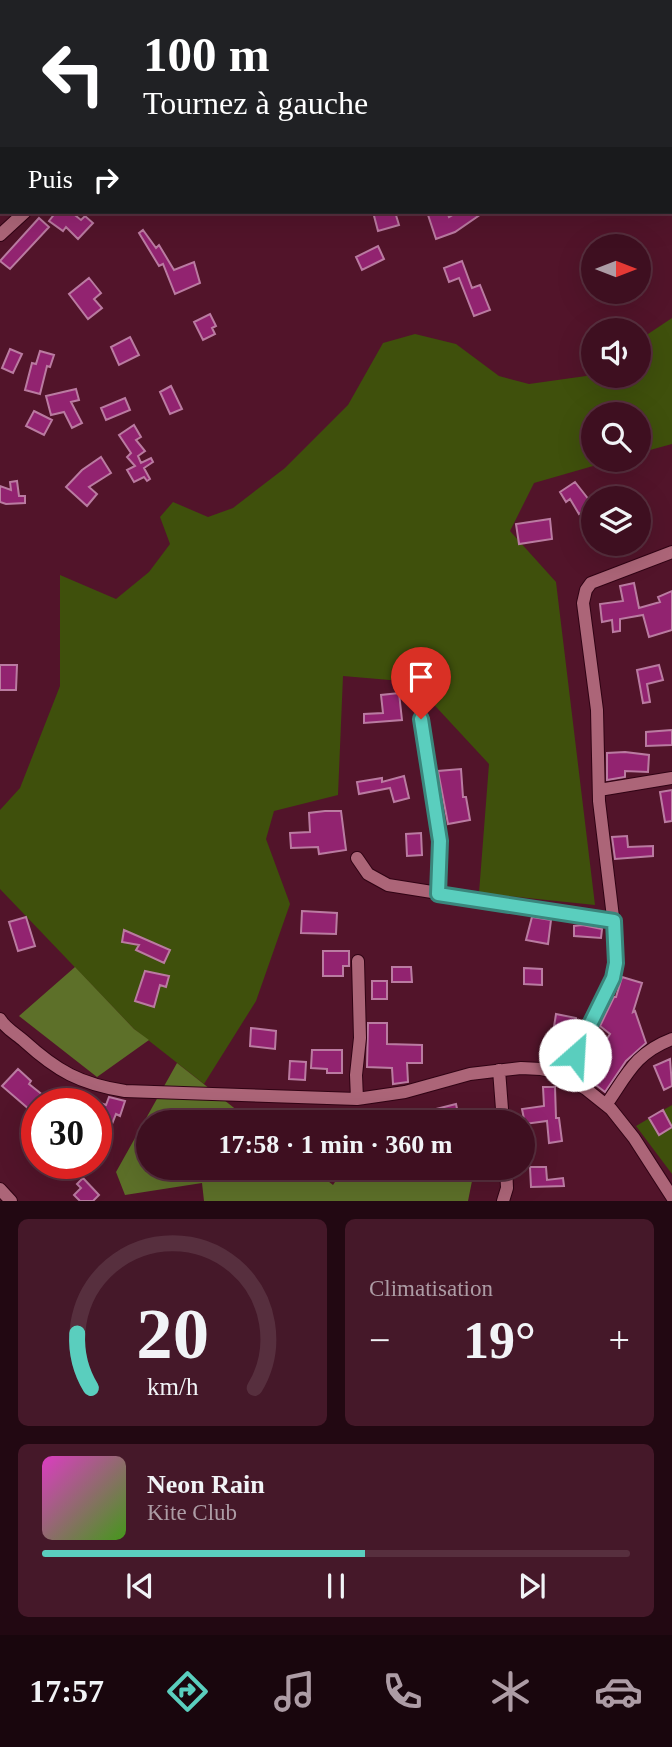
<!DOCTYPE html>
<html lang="fr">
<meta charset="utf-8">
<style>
body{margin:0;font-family:"Times New Roman",serif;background:#451829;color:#f1f3f6;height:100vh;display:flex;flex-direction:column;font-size:26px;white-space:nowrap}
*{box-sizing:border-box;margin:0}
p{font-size:23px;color:#ad9ca5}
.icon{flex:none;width:38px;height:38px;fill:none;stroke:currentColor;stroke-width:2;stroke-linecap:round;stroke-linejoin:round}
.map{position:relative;height:1201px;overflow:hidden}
.panel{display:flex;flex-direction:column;gap:18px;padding:18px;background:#220812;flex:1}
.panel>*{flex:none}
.banner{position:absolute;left:0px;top:0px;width:672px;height:214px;box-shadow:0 7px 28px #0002,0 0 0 2px #572f3e;background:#202124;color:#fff;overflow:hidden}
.needle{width:46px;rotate:90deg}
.controls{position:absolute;left:581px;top:234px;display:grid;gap:14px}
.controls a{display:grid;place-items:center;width:70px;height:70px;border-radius:50%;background:#3e0f20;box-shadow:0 7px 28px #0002,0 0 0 2px #572f3e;font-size:35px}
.speed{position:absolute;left:21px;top:1088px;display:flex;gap:14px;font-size:35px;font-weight:700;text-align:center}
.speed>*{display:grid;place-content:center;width:91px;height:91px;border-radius:50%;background:#3e0f20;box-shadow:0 7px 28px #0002,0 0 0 2px #572f3e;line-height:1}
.speed .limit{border:10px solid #d22;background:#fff;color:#111}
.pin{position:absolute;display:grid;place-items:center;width:60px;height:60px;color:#fff;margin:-72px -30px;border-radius:50% 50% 50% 0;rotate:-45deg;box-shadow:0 0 7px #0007}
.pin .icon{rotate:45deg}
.me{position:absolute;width:77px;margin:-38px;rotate:26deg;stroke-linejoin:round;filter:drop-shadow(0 0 5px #0008)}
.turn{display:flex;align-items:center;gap:24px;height:147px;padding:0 28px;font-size:32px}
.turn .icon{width:91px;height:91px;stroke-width:2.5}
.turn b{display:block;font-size:49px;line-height:60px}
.then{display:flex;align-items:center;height:66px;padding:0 28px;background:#0003;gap:14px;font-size:26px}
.big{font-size:52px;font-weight:800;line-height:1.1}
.panel .card{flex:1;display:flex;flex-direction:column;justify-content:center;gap:10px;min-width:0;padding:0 24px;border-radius:10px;background:#451829}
.panel .dial{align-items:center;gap:0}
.dial svg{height:182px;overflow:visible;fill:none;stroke:#572f3e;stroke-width:7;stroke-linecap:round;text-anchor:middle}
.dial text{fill:#f1f3f6;stroke:none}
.song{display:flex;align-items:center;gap:21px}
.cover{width:84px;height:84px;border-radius:10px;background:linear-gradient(135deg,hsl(310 70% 55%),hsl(100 70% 35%))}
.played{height:7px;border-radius:4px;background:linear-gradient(90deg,#5acebe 55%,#572f3e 55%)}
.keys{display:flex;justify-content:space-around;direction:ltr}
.heat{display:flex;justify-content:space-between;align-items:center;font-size:38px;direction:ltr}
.panel .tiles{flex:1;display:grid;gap:18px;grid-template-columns:1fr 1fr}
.card:last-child{grid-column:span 2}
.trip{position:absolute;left:136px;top:1110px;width:399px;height:70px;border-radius:35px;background:#3e0f20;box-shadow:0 7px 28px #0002,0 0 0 2px #572f3e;font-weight:800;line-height:70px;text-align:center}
.dock{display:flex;height:112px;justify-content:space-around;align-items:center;background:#19060d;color:#ad9ca5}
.dock .icon{width:49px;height:49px}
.dock .active{color:#5acebe}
.dock b{font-size:32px;color:#f1f3f6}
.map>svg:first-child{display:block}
.green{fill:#3f500c}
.forest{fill:#5d7029}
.building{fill:#922370;stroke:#ba7ba1;stroke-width:2}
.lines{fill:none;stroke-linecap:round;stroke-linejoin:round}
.minor-casing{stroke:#300314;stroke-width:14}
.minor{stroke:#ac6578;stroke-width:12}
.route-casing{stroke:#3a867c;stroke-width:18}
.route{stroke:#5acebe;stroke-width:12}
</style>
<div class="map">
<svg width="672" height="1201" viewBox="0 0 672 1201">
<rect width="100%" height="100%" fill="#52142a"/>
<path class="green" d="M672 318V444L639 453V415H593V460H614L534 483 510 531 556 582 595 905 479 893 489 764 413 682 343 676 338 795 274 811 266 839 290 904 256 1001 204 1084 134 1029 0 889V810L20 788 60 686V575L116 599 149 572 170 544 160 517 173 502 208 517 233 508 285 468 348 405 383 343 415 334 456 344 499 376 529 384 586 376 593 371V376H639V340Z
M672 1105V1174L636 1126Z"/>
<path class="forest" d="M75 967 134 1029 149 1040 97 1077 19 1016Z
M177 1063 252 1122H149V1167H310L333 1185 345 1167H461L473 1176 468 1201H204L202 1183 125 1195 116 1172Z"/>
<path class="building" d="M56 212H71L81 220 85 216 93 223 78 239 66 227 63 231 49 221Z
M373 212H395L399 225 378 231Z
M437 212H447L449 217 458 212H484L455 232 436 239 428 215Z
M39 218 49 227 10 269 0 261Z
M143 230 156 248 159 245 174 270 194 262 200 283 175 294 163 264 159 266 139 233Z
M378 246 384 259 362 270 356 257Z
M462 261 472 288 480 285 490 310 474 316 459 278 449 282 444 268Z
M89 278 101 293 94 299 102 308 88 319 69 294Z
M210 314 216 326 212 328 215 334 203 340 194 322Z
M130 337 139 355 119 365 111 347Z
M10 349 22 354 13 373 2 368Z
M40 351 54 355 50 367 47 366 40 394 25 390 32 363 36 364Z
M171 386 182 409 170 414 160 392Z
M76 389 79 400 71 402 82 423 72 428 64 412 51 415 46 396Z
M125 398 130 410 106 420 101 408Z
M34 411 52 420 44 435 26 426Z
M134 425 141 437 136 440 145 451 138 456 141 463 151 458 153 462 144 468 150 479 147 481 144 477 134 482 127 470 135 466 127 457 131 453 119 435Z
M101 457 111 473 89 487 97 494 87 506 66 487 82 470Z
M17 481 19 496H25V503L6 504 0 502V486L11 490 10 482Z
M575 482 593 505 579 514 570 499 566 502 560 492Z
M550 519 552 539 519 544 516 524Z
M634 583 639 608 660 602 658 597 672 591V630L649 637 643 615 620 619V631L613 632 612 620 602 622 600 604 623 601 620 586Z
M0 665H17L16 690H0Z
M659 665 663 680 647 684 650 702 643 703 637 670Z
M399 693 402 720 364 723V714L383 713 381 695Z
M672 730V745L646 746V732Z
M625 752 649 755 648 772 625 771V777L607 780V753Z
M461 769 463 797H466L470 820 448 824 438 771Z
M404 776 409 798 394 802 390 788 359 794 357 782 382 778V782Z
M672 790V821L665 822 660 792Z
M325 811H341L346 850 319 854 318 847 291 848 290 833 310 832 309 813Z
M421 833 422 855 407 856 406 834Z
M627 836 628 847 653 846V856L615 859 612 837Z
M302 911 337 913 336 934 301 933Z
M26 917 35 946 18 951 9 922Z
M532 917 551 920 548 944 526 940Z
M582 925 602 929 601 938 574 936V926Z
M124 930 170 950 164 963 136 950 139 945 122 942Z
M323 951H349V966H343V976H323Z
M392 967H411L412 982H392Z
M524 968 542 969V985L524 984Z
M145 971 169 976 166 987 160 985 154 1007 135 1001Z
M622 977 642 983 633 1012 635 1011 646 1043 626 1061 605 1092 583 1075 610 1034 600 1026 614 997H616Z
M372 981H387V999H372Z
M556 1014 576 1018 572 1037 553 1033Z
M368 1023H387V1044L422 1045V1063H407L408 1082 393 1084 392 1068 367 1067Z
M251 1028 276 1031 275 1049 250 1046Z
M312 1050H342V1073H327V1069L311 1068Z
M670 1059 672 1086 664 1090 654 1066Z
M290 1061 306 1062 305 1080 289 1079Z
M18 1069 31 1081 29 1084 49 1100 45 1104H37V1116L2 1086Z
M543 1087H555L556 1118H559L562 1141 549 1143 547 1121 525 1124 522 1109 544 1106Z
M80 1091 88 1095 86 1098 106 1105 109 1097 125 1101 120 1116 116 1114 96 1165V1104H74Z
M456 1104 460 1122H439L436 1109Z
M663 1110 672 1127 659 1135 649 1118Z
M530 1167H546L547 1180 563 1178 564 1186 531 1187Z
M83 1178 99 1195 93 1201H80L74 1195 81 1188 77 1184Z"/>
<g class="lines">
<defs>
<path id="minor" d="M196 2V0
M0 235 25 212
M421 719 440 841 437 894
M599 790 672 778
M357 858 368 874 388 885 614 921
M0 1019C5 1028 16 1034 24 1041 57 1071 80 1084 125 1091L357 1099 405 1092 470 1074 521 1068 541 1069 556 1072 586 1089 611 1109 634 1138 672 1197
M499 1070 503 1122
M565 1077 613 978 616 963V942L599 801 597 710 583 603 586 590 591 583 672 552
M357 1099 356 1075 360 1038 358 961
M606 1105C627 1075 635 1053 672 1039
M0 1189 11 1201
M503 1201 507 1188 506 1167"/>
</defs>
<use href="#minor" class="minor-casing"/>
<use href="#minor" class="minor"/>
</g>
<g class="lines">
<defs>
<path id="route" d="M421 719 440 841 438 894 614 921 616 963 613 978 575 1055"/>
</defs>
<use href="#route" class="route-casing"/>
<use href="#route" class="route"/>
</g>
</svg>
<div class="controls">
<a><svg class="needle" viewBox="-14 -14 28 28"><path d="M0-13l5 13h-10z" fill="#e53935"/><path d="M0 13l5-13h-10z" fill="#ad9ca5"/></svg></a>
<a><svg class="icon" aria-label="sound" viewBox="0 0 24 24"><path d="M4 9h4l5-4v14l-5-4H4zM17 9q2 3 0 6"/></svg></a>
<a><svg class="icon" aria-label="search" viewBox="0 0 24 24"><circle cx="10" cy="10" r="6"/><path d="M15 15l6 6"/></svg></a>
<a><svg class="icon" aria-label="layers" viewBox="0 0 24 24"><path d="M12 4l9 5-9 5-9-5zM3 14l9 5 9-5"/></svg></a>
</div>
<div class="speed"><div class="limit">30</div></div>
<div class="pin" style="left:421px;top:719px;background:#d93025"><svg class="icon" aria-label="arrive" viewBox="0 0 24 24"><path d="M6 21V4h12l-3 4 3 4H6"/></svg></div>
<svg class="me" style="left:575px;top:1055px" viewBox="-20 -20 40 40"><circle r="19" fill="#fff"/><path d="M0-13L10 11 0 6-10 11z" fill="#5acebe"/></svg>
<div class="trip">17:58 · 1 min · 360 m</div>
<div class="banner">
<div class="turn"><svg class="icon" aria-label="left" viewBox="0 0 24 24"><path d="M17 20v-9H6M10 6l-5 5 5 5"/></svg><div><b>100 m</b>Tournez à gauche</div></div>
<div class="then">Puis<svg class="icon" aria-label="right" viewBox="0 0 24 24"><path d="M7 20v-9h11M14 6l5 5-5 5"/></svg></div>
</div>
</div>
<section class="panel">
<div class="tiles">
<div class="card dial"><svg viewBox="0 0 100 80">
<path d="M14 69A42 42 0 1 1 86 69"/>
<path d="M14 69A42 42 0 0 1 8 45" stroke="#5acebe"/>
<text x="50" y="56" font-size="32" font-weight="700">20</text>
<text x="50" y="72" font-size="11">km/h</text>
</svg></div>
<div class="card"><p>Climatisation</p>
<div class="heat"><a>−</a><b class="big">19°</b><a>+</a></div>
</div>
<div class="card">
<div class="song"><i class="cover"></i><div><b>Neon Rain</b><p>Kite Club</p></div></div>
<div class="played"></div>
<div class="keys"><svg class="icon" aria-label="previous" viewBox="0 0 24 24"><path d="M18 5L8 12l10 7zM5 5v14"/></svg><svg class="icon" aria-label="pause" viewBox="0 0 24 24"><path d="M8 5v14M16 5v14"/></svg><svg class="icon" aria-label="next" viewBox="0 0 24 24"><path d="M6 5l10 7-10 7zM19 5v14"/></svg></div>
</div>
</div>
</section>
<nav class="dock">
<b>17:57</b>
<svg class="icon active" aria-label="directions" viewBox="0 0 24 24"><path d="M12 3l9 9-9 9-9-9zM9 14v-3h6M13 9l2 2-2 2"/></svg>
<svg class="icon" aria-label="music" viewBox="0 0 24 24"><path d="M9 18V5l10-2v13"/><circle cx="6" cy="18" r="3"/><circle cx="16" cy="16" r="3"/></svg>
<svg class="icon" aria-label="phone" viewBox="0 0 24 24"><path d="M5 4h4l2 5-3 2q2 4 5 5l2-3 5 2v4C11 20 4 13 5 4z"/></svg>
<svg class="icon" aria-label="climate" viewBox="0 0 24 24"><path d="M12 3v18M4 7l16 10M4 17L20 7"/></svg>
<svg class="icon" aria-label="car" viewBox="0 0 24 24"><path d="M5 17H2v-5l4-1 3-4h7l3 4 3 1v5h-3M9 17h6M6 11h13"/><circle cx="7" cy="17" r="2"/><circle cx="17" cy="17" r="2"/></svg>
</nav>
